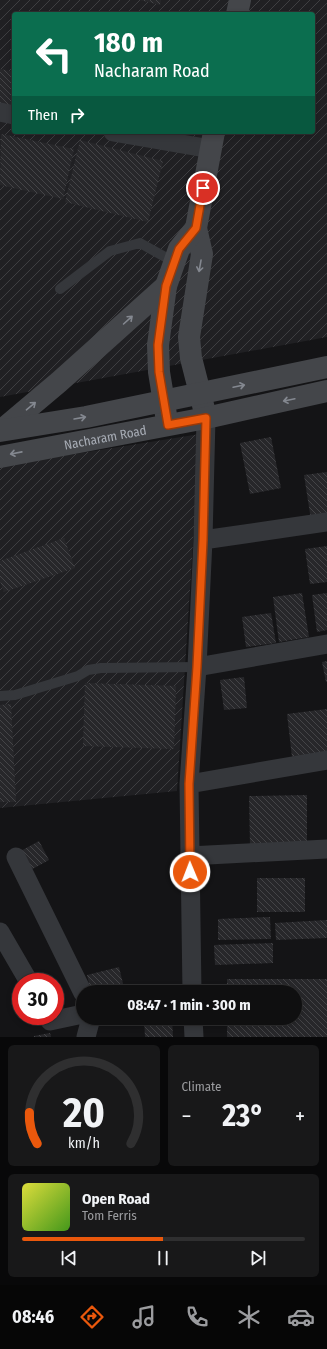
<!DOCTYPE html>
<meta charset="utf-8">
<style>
body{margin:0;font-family:"Fira Sans Condensed",sans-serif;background:#181819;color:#f1f3f6;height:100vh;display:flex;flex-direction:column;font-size:15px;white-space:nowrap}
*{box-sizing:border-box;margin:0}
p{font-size:13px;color:#9b9c9f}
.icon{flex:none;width:22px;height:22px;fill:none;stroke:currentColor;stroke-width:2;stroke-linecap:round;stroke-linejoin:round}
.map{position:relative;height:1037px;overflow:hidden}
.drawer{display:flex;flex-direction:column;gap:8px;padding:8px;background:#080809;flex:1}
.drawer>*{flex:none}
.top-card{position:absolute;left:12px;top:12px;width:303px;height:122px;border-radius:4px;box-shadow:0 2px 6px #0003,0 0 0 1px #2f2f30;background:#0b6e4f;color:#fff;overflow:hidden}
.speed{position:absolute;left:12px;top:973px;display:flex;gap:8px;font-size:20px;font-weight:700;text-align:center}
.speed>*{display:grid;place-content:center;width:52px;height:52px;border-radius:50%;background:#0f0f10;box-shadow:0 2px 6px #0003,0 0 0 1px #2f2f30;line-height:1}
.speed .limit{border:6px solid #d22;background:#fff;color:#111}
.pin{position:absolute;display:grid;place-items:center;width:34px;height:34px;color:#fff;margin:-17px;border:2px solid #fff;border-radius:50%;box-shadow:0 1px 4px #0007}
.me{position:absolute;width:44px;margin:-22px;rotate:359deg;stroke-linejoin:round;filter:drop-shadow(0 0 3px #0008)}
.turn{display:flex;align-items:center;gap:14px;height:84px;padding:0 16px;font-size:18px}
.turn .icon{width:52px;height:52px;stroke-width:2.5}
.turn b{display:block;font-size:28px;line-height:34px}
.then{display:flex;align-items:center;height:38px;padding:0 16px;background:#0003;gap:8px;font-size:15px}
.big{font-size:30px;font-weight:700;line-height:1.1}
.drawer .widget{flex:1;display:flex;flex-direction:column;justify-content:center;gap:6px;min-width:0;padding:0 14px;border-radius:6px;background:#181819}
.drawer .dial{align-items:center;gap:0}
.dial svg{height:104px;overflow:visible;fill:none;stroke:#2f2f30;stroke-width:7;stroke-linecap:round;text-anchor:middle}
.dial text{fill:#f1f3f6;stroke:none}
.song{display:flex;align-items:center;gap:12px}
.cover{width:48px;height:48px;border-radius:6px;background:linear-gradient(135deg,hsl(60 70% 55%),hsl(100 70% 35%))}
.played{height:4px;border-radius:2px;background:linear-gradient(90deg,#ea580c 50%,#2f2f30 50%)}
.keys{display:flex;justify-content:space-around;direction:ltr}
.heat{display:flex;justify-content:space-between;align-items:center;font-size:22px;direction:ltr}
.drawer .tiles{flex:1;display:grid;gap:8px;grid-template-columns:1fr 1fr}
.widget:last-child{grid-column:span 2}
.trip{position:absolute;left:76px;top:985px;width:226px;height:40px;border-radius:20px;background:#0f0f10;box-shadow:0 2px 6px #0003,0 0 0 1px #2f2f30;font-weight:700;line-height:40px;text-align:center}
.tabs{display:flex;height:64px;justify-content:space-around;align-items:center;background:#060606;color:#9b9c9f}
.tabs .icon{width:28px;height:28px}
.tabs .current{color:#ea580c}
.tabs b{font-size:18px;color:#f1f3f6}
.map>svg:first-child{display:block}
.industrial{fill:url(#industrial-furrows);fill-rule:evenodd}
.building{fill:url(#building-back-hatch)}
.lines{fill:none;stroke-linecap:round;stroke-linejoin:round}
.service{stroke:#35373b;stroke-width:10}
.minor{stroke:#35373b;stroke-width:19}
.secondary{stroke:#44464a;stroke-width:22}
.oneway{stroke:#848890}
.route-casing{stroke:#983908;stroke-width:10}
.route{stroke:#ea580c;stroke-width:7}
.labels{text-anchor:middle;stroke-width:4;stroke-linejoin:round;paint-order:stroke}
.street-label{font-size:13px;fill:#a7acb5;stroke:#0f0f11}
</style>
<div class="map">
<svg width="327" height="1037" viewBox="0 0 327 1037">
<defs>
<pattern id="industrial-furrows" width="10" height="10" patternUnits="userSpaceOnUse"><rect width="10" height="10" fill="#202023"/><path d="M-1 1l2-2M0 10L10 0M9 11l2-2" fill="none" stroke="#3e3e41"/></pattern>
<pattern id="building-back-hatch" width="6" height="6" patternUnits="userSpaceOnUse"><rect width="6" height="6" fill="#27272a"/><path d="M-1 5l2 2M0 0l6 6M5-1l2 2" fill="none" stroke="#444447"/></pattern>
</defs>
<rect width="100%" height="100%" fill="#141416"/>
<path class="industrial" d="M0 0H327V337L0 397ZM14 14H313V132H14Z
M200 434 177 791 0 808V466Z"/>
<path class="building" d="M140 0H161L160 5Z
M0 69 14 72V110L0 107Z
M1 134 74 149 63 199 0 185Z
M80 140 163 161 148 222 65 202Z
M271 437 281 488 250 494 240 443Z
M327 472V518L311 520 304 475Z
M64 538 75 568 4 592 0 581V561Z
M327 546V582L310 584 305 549Z
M302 593 309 637 279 642 273 597Z
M327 593V630L317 632 312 595Z
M271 613 276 643 246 647 242 617Z
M327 661V682H326L322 662Z
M244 677 247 708 224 710 220 680Z
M85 683 176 686 174 749 83 746Z
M11 704 16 802H0V705Z
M327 709V753L292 757 287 714Z
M307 795V847H250L249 796Z
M39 841 49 860 27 872 17 853Z
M257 878H305V912H257Z
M270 917 271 939 218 940V919Z
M327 920V938L276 940 275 923Z
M273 943V963L215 965 214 945Z
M119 967 125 992H91L87 975Z
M227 979H327V1037H227V1018H295V992H227Z
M144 1018H172L173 1037H145Z
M50 1033 51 1037H34V1036Z"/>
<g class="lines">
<path class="service" d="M60 289 110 251 140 243 174 262
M0 696 15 695 78 676 88 670 101 668 197 667"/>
<path class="minor" d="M0 112 14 115
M113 132 211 149
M203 540 327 522
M197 667 327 644
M189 784 327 760
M189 856 327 849
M16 857 83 993
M0 932 29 982
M192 992 189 784 197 667 203 540 206 418
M48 1016 50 1021 83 1014
M193 1018 194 1037
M86 1037 91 1018"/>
<g class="secondary">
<path d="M237 14 240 0"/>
<path d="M204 409 191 358 189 337 202 254 196 228 214 132"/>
<path d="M166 415 159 372 158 345 166 286 179 249 196 228"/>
<path d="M2 430 59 382 166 286"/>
<path d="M0 431 86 417 327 367"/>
<path id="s1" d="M0 457 206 418 327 391"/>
</g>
</g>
<defs><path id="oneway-shaft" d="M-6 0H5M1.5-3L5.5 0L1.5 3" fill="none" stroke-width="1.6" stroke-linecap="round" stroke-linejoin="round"/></defs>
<g class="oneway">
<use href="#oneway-shaft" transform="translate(200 266) rotate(100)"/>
<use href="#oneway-shaft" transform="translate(128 320) rotate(-42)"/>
<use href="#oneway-shaft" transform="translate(239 386) rotate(-12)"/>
<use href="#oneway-shaft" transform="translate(289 400) rotate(168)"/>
<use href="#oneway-shaft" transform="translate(31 406) rotate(-40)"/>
<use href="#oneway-shaft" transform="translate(80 418) rotate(-10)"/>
<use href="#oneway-shaft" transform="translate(16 453) rotate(169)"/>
</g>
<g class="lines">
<defs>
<path id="route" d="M190 872 189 784 197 667 203 540 206 418 168 425 159 372 158 345 166 286 179 249 196 228 203 188"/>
</defs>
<use href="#route" class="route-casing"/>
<use href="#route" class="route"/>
</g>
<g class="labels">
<g class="street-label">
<text dy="5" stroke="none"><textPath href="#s1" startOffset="107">Nacharam Road</textPath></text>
</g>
</g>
</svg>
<div class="speed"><div class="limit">30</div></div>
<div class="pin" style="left:203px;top:188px;background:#d93025"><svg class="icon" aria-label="arrive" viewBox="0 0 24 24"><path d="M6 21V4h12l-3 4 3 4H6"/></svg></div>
<svg class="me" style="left:190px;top:872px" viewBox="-20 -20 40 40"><circle r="17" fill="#ea580c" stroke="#fff" stroke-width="3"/><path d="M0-11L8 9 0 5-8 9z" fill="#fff"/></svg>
<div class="trip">08:47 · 1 min · 300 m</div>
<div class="top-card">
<div class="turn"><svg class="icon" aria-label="left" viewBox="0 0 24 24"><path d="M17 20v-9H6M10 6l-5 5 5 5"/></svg><div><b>180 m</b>Nacharam Road</div></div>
<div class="then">Then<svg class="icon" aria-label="right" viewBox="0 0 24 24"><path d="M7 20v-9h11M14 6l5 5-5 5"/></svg></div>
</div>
</div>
<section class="drawer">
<div class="tiles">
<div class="widget dial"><svg viewBox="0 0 100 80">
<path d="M14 69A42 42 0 1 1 86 69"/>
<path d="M14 69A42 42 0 0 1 8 45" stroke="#ea580c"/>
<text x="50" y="56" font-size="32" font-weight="700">20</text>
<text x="50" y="72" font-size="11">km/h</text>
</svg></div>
<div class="widget"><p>Climate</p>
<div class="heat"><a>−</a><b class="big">23°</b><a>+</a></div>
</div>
<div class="widget">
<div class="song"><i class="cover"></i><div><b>Open Road</b><p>Tom Ferris</p></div></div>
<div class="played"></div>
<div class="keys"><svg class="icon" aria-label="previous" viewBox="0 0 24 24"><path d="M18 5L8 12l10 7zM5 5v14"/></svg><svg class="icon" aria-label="pause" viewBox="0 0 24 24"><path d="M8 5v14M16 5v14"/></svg><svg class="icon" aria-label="next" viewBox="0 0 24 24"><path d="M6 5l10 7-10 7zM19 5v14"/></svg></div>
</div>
</div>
</section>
<nav class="tabs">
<b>08:46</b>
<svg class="icon current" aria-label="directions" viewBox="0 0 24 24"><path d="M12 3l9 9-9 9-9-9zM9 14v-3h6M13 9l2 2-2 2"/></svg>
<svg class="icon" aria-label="music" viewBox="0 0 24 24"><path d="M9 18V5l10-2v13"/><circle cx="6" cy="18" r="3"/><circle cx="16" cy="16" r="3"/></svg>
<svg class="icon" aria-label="phone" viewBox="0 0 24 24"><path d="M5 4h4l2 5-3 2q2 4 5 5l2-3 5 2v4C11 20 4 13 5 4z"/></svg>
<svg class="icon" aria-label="climate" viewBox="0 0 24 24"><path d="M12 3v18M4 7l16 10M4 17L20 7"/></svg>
<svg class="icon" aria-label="car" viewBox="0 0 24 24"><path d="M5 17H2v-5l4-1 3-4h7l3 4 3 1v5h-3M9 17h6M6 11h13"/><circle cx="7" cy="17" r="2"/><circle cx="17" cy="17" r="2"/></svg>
</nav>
